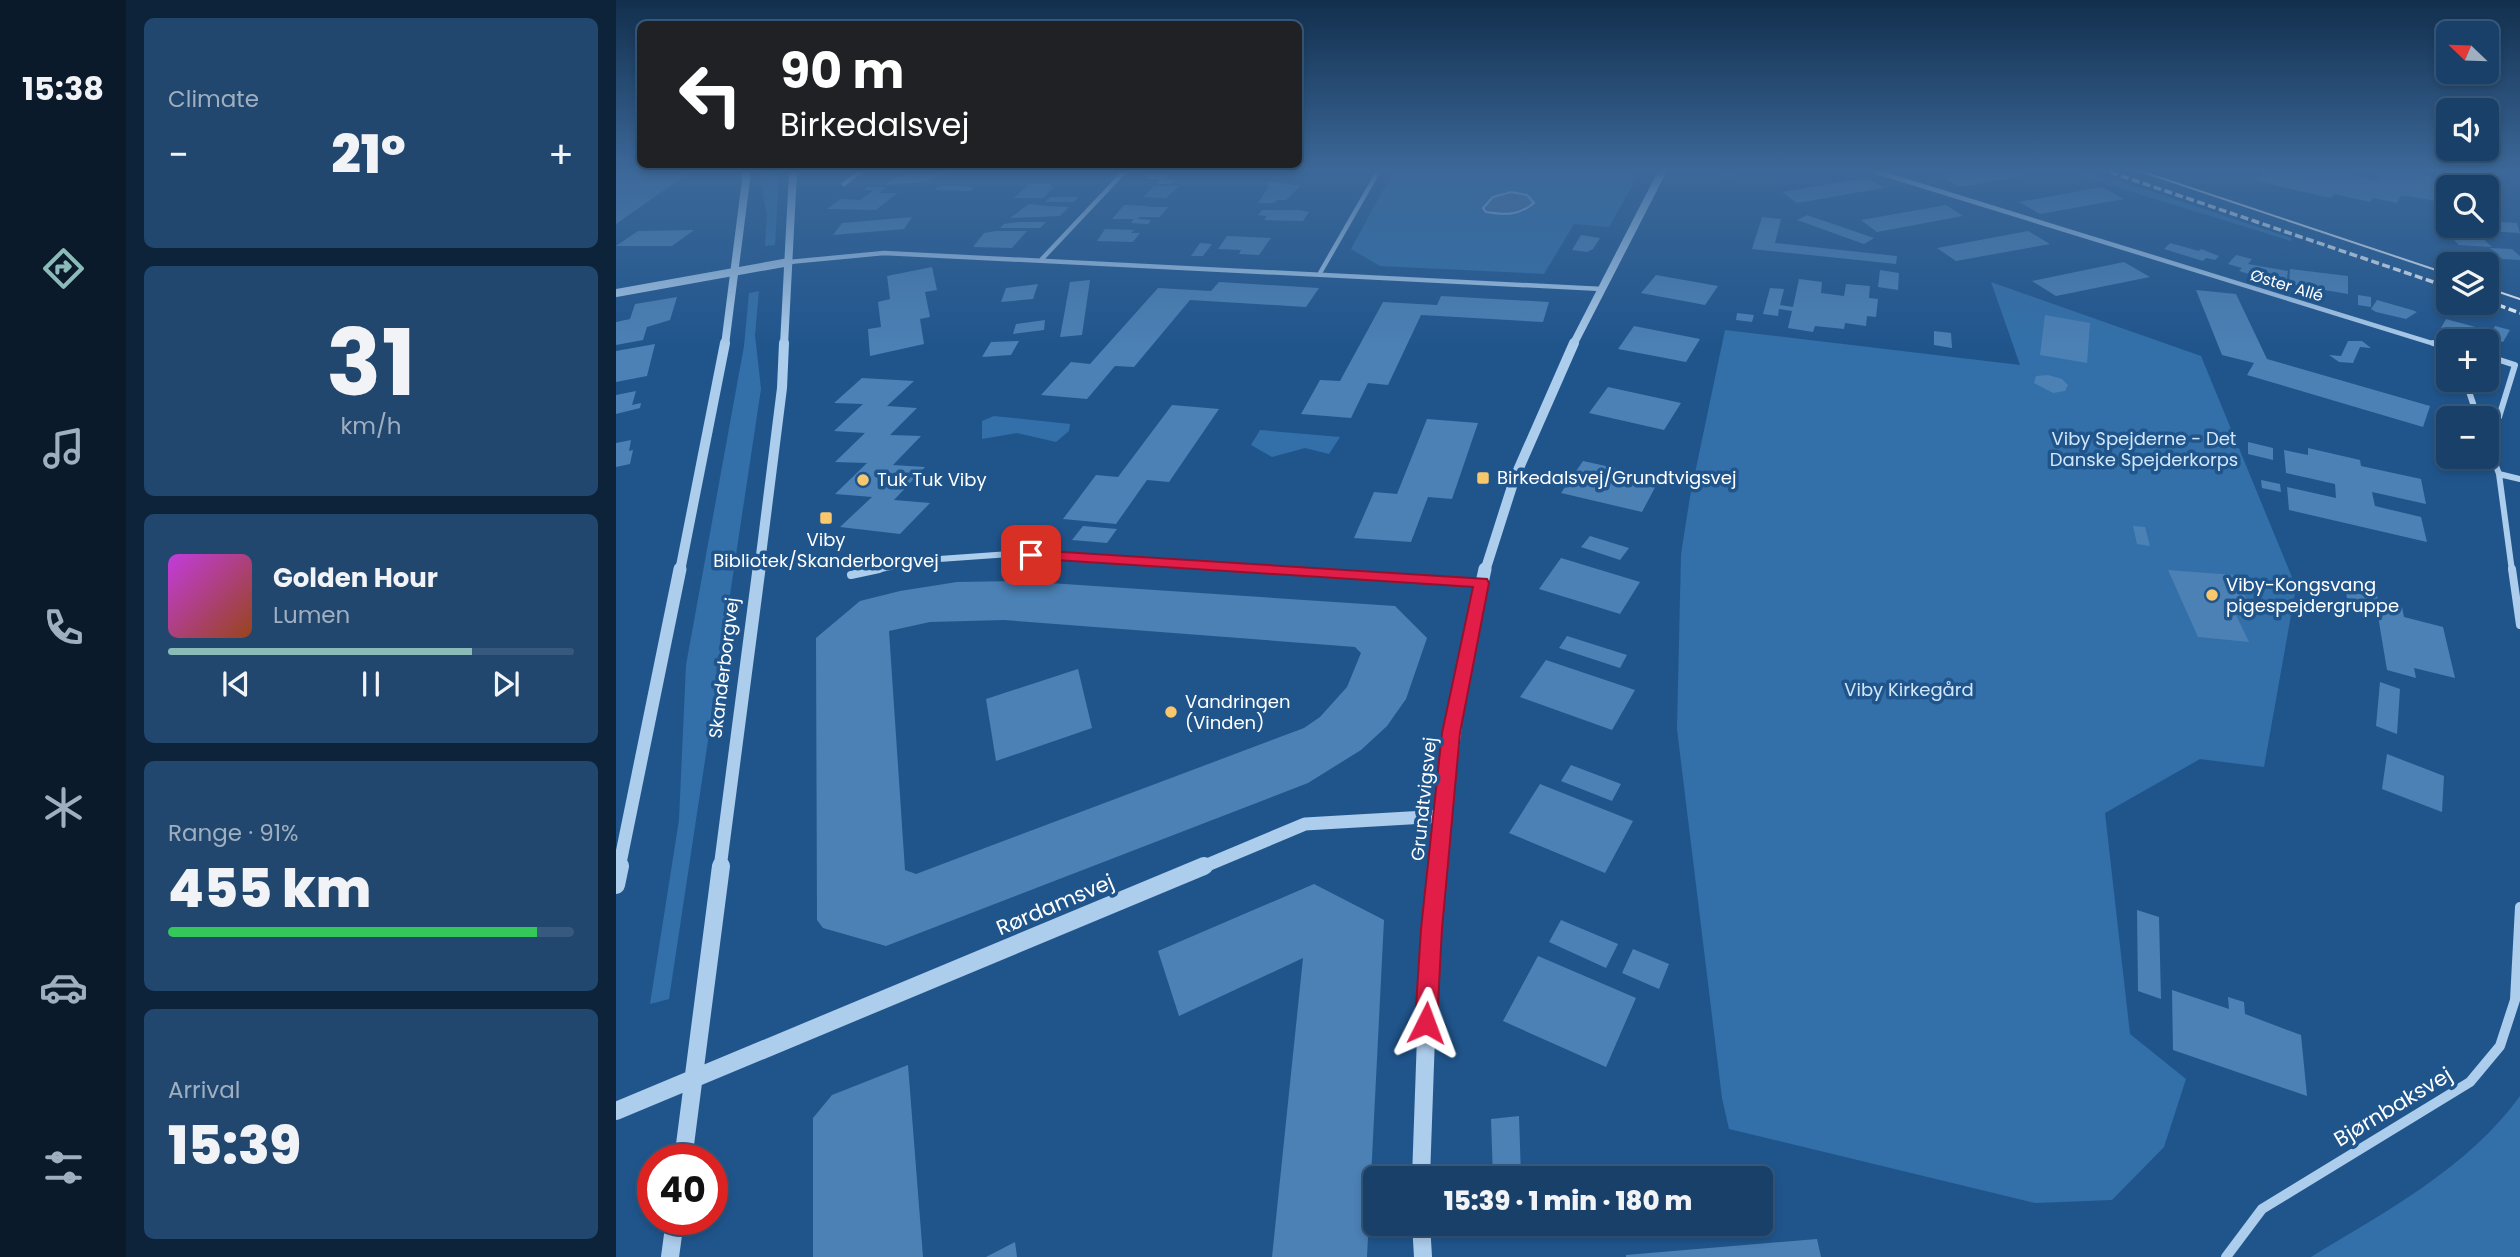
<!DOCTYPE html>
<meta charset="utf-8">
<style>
body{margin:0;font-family:Poppins,sans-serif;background:#21476f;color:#f1f3f6;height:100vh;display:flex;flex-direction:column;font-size:26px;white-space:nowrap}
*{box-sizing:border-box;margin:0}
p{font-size:23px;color:#9fafc0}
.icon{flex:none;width:38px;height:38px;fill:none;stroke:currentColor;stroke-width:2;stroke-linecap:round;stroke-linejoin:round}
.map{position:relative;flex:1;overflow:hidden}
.sheet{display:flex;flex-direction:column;gap:18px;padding:18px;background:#0d233a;width:490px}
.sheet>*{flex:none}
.guide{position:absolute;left:21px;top:21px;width:665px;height:147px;border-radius:10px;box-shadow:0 4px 10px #0003,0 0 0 2px #36597d;background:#202124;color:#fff;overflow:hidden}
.needle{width:46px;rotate:293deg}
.buttons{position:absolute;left:1820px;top:21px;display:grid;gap:14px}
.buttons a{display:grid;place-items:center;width:63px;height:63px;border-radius:10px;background:#184069;box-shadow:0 4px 10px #0003,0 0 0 2px #36597d;font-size:35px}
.speed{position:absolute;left:21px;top:1144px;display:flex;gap:14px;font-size:35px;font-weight:700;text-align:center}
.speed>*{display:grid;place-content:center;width:91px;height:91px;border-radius:50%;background:#184069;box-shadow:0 4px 10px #0003,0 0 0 2px #36597d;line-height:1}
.speed .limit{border:10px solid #d22;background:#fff;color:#111}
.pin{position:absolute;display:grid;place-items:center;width:60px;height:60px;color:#fff;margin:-30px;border-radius:14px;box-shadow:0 4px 10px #0006}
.me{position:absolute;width:77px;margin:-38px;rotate:3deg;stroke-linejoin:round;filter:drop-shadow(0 0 5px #0008)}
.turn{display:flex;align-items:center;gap:24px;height:147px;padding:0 28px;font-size:32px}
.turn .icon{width:91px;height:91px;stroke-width:2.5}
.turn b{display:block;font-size:49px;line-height:60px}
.big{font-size:52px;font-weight:800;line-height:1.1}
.sheet .widget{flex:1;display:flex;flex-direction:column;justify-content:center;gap:10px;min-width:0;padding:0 24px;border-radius:10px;background:#21476f}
.sheet .dial{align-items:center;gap:0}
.dial b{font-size:91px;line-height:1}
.song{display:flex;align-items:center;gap:21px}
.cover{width:84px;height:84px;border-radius:10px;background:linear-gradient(135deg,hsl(290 70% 55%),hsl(20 70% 35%))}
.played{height:7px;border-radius:4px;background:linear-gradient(90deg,#8bbbb9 75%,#36597d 75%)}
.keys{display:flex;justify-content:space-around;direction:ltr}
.heat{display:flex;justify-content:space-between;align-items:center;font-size:38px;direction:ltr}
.charge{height:10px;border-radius:5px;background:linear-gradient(90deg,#34c759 91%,#36597d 0)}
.trip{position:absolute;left:747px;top:1166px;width:410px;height:70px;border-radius:10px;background:#184069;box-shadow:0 4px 10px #0003,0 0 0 2px #36597d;font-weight:800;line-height:70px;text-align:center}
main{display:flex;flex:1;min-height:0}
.menu{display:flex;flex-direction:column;width:126px;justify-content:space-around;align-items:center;background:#0a1a2a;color:#9fafc0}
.menu .icon{width:49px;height:49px}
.menu .current{color:#8bbbb9}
.menu b{font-size:32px;color:#f1f3f6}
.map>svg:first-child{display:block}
.green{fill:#3370a9}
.water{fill:#4c7198;stroke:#a0c8ed;stroke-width:2}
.building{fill:#4c81b5;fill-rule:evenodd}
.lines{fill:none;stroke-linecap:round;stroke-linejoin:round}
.minor-far3{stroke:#adcdec;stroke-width:4.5}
.minor-far2{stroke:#adcdec;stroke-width:6}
.minor-far1{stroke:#adcdec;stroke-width:8}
.minor{stroke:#adcdec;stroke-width:10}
.tertiary-far3{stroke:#adcdec;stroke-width:8}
.tertiary-far2{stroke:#adcdec;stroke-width:10}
.tertiary-far1{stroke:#adcdec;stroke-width:13}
.tertiary{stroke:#adcdec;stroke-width:18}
.tram{stroke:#fff;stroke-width:2}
.rail{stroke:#fff;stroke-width:3.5;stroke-dasharray:8 3.5;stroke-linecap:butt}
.route{fill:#e11d48;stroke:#92132f;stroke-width:2}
.poi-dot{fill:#f9c86d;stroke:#20558c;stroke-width:2.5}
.labels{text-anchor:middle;stroke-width:7;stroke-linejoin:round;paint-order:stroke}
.far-street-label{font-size:16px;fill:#fff;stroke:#20558c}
.park-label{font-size:18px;fill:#d2e6f9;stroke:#20558c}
.poi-label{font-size:18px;fill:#fff;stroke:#20558c;text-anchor:start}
.street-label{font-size:18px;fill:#fff;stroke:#20558c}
.near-street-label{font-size:21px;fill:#fff;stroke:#20558c}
</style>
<main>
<nav class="menu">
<b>15:38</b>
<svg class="icon current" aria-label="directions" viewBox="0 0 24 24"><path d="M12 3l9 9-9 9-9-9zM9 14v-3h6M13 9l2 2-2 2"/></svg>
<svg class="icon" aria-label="music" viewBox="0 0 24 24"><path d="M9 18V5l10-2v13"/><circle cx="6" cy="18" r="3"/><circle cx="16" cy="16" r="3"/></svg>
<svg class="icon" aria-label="phone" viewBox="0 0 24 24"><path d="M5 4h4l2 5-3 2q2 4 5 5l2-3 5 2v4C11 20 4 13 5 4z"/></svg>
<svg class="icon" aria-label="climate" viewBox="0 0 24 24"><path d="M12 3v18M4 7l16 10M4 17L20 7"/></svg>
<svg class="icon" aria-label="car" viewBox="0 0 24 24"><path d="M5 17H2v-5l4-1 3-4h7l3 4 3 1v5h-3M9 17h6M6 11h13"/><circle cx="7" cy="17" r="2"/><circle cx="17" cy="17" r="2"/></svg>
<svg class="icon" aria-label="filters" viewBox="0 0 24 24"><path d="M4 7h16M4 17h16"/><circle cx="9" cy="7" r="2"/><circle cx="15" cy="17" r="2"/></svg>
</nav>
<section class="sheet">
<div class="widget"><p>Climate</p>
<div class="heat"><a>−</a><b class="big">21°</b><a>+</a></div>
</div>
<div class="widget dial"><b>31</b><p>km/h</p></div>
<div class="widget">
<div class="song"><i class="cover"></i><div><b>Golden Hour</b><p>Lumen</p></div></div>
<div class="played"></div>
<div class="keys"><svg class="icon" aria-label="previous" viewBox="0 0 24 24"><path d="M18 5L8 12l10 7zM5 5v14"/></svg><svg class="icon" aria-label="pause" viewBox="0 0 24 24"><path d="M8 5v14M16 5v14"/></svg><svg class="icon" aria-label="next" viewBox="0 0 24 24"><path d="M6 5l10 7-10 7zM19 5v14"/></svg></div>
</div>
<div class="widget"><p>Range · 91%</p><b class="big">455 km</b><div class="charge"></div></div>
<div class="widget"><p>Arrival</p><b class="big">15:39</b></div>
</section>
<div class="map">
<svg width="1904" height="1257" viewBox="0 0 1904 1257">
<rect width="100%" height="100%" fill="#20558c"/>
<path class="green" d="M145 172H163L159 245 149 246 151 214 144 183Z
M777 172H1024L993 227 958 224 928 274 764 266 735 249Z
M1451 172H1477L1675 238V241Z
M1375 282 1585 356 1680 587 1648 767 1584 759 1489 813 1514 1034 1570 1079 1548 1147 1496 1200 1419 1203 1113 1129 1106 1098 1061 729 1065 554 1074 497 1109 330 1404 365Z
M143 291 139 335 145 389 53 999 34 1004 63 820 70 665 128 346 133 293Z
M378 416 454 424 453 431 440 442 401 433 366 439V421Z
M644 430 724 437 713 454 689 448 656 457 635 445Z
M1904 1096V1257H1695C1769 1212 1852 1168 1904 1096Z"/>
<path class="water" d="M895 192 911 195 918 203C902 216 889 215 870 212L867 208 877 197Z"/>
<path class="building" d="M0 172H74L0 224Z
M294 172H331L308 182 269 185 280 177H288Z
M1100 172H1134V174L1107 178Z
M1348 172H1419L1420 174 1343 187 1324 176Z
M1644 172H1721L1760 180 1763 176 1752 172H1790L1856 184 1855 187H1832V203L1785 195 1781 203 1757 198 1754 202 1718 194 1715 198 1640 181Z
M534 174H554L548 180H559L555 184H541L545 179H529Z
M1251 178 1268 188 1181 203 1166 192Z
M652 182H664L662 184 685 185 670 200H661L658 203H642L654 185 650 184Z
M413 184H436L433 186H439L427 198H398Z
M323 186H345L358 187 354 191 318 190Z
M538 186H563L550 198 527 197Z
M251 187H270L263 193H281L260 210 211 209 224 199 244 200 258 190H247Z
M1486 187 1508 199 1424 214 1403 202Z
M434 197H462L458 202H429Z
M413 204 431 206 453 207 444 216 394 218Z
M508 205 533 206 532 207H552L544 217H524L521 219 535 220 532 224 515 223 518 219H496Z
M1330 205 1347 216 1261 232 1245 220Z
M646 210H683L693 212 687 221 648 220 651 216 642 215Z
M1191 215 1258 238 1248 244 1181 220Z
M296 217 288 229 217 235 226 223Z
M1146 217 1165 219 1159 243 1281 256 1280 264 1136 249Z
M1871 221 1901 223 1904 233 1856 230 1851 226H1871Z
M402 222H430L424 228H384L388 224Z
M1826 228 1858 230 1876 247 1843 245Z
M489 229 518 230 515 233H524L517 242 481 241Z
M78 230 56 246H0L22 231Z
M380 231H411L396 248 357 247 368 233Z
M1412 231 1434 244 1340 261 1321 248Z
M965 235 984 238 977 249 971 252 956 250Z
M611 236 655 238 643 255 623 254 625 250 602 249Z
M584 243 596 244 587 256H575Z
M1554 243 1583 251 1585 249 1603 256 1599 260 1590 258 1587 261 1548 249Z
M1874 248 1896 249 1904 256V260L1886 259Z
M1620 255 1636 259 1632 264 1672 271 1670 285 1623 271 1626 268 1612 264Z
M1508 262 1534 277 1440 296 1416 281Z
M316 267 321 290 309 292 314 317 304 319 308 344 254 356 252 329 265 327 262 302 274 299 271 276Z
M1674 269 1732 276V294L1673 284Z
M1264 270 1283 273 1282 290 1262 287Z
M1040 275 1102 286 1089 305 1025 293Z
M1183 279 1206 282 1205 293 1228 296 1230 284 1254 286 1253 298 1262 299 1260 317 1251 316 1250 326 1229 323 1228 329 1199 326 1197 332 1172 328 1176 311 1163 309 1162 316 1147 314 1154 288 1168 289 1164 305 1177 307Z
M474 280 466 335 444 337 454 282Z
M603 282 703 288 690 307 574 300 518 367 499 366 471 399 425 395 455 362 474 364 542 288 595 291Z
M422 284 417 299 385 302 390 288Z
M1580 290 1620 294 1651 359 1814 406 1807 427 1631 375 1638 363 1606 355Z
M1742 295 1755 297V307L1742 305Z
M825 296 933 302 927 322 805 315 772 385 752 383 735 418 685 414 704 380 724 381 767 302 821 305Z
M61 297 54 320 31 327 27 340 0 345V322L14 319 19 304Z
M1761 300 1796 310 1801 312 1790 319 1760 312 1755 309Z
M1121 313 1138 315 1136 322 1120 320Z
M1429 315 1474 323 1471 363 1424 355Z
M1830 319 1874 331 1872 336 1864 334 1862 338 1830 332 1825 328Z
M429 320 428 330 397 334 400 324Z
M1018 326 1084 339 1070 362 1002 349Z
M1879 326 1894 330 1887 342 1872 338Z
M1318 331 1335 333 1336 348 1318 345Z
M403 341 395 355 366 357 375 342Z
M1732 341H1746L1755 348 1744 347 1737 363 1723 362 1713 355 1725 356Z
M39 344 31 376 0 382V351Z
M1432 375 1446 379 1452 385 1449 391 1437 393 1418 383 1420 376Z
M246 378 298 381 271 406 301 408 274 435 305 436 277 465 309 467 278 500 314 503 284 534 224 527 256 497 219 494 251 463 219 462 249 433 218 431 247 404 218 403Z
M992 387 1065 403 1048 430 973 413Z
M20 391 16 405 25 403 24 408 0 414V395Z
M556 405 603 409 553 482 531 480 500 524 447 519 480 475 502 477Z
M811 419 862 423 836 499 812 497 795 542 738 538 758 492 781 494Z
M15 440 13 451 17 450 14 464 0 467V443Z
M1632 442 1657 448V460L1632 454Z
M1692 448 1744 460 1745 466 1805 479 1810 504 1756 492 1759 506 1805 517 1811 542 1673 510 1671 487 1720 498 1719 484 1670 473 1668 450 1692 455Z
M967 461 1044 478 1026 512 945 493Z
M1645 480 1664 484 1665 492 1646 488Z
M467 526 501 529 491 543 456 540Z
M1517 526 1529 527 1534 546 1521 544Z
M974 536 1013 548 1004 560 965 547Z
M945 558 1024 582 1004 614 923 589Z
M1552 570 1618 575 1639 616 1620 615 1633 642 1582 637Z
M403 581 779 606 811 638 790 699 771 726 745 750 692 783 270 946 207 928 201 920 200 638 244 601 284 591 341 582ZM388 620 739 647 745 653 731 687 704 717 688 728 300 874 289 870 273 631 314 622Z
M1729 587 1761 594 1762 601 1786 607 1788 617 1827 627 1839 678 1798 668 1800 678 1771 670 1760 604 1731 598Z
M951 636 1011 655 1004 668 943 648Z
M930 660 1019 690 996 730 904 697Z
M462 669 476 728 380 761 370 699Z
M1764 682 1784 689 1781 734 1760 726Z
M1771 754 1828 776 1826 812 1766 789Z
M955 765 1005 784 996 801 945 781Z
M924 784 1017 821 989 873 893 833Z
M698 884 768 920 751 1257H656L687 958 563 1016 542 951Z
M1521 910 1543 917 1545 999 1522 991Z
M945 920 1002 944 990 968 933 942Z
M1017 949 1053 964 1043 989 1006 973Z
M922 956 1020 998 990 1067 887 1021Z
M1556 990 1613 1009 1612 997 1628 1002 1629 1014 1685 1035 1691 1096 1557 1050Z
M292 1065 307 1257H197V1118L216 1095Z
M903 1116 905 1177 877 1178 875 1119Z
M1201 1239 1205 1257H1010V1255Z
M399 1242 401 1257H370Z"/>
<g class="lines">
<path class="minor-far3" d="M1261 172 1822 345
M228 184 244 172
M425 260 508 172
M173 262 268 253 986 289
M704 273 762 172"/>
<path class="minor-far2" d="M1817 343 1832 348
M1849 380 1862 418
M1861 414 1883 417 1899 365 1871 356
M1871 441 1883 474 1896 571
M1883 474 1904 479
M255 571 309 560 394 554 671 571"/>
<path class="minor-far1" d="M642 569 866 583
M1896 569 1904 625
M235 575 263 569"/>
<path class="minor" d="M1610 1257 1646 1209 1854 1082 1884 1046 1899 1000 1904 907"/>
<path class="tertiary-far3" d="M0 293 173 262
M109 345 131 172
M168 345 177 172
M957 345 1046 172"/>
<path class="tertiary-far2" d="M64 571 109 343
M143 571 166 388 168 343
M869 571 899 477 958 343"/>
<path class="tertiary-far1" d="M3 868 64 569
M104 868 143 569
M584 868 689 824 827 816
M822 868 845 679 869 569"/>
<path class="tertiary" d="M0 885 4 866
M0 1111 588 866
M67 1160 105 866
M805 1178 811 1008 822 866
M805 1223 807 1257
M54 1257 59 1220"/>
<path class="tram" d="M1527 172 1832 274
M1871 288 1904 299"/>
<path class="rail" d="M1494 172 1832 287
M1871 301 1904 313"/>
</g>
<linearGradient id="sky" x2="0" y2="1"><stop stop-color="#122f4d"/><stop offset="0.49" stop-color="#3c6899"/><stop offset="1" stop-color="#3c6899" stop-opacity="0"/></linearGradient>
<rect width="1904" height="348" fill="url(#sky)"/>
<path class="route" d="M415 550 871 579 873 583 844 733 826 929 821 1023 818 1031 810 1034 802 1031 799 1023 805 929 826 733 857 587 409 558 407 555Z"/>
<g class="poi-dot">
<rect x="860" y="471" width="14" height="14" rx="3.5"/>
<circle cx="247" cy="480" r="7"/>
<rect x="203" y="511" width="14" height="14" rx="3.5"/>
<circle cx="1596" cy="595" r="7"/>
<circle cx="555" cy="712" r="7"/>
</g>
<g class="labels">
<g class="far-street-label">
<text transform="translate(1671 285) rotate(17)" y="6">Øster Allé</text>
</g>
<g class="park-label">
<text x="1528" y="445">Viby Spejderne - Det<tspan x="1528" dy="21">Danske Spejderkorps</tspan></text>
<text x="1293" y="696">Viby Kirkegård</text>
</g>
<g class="poi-label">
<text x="881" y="484">Birkedalsvej/Grundtvigsvej</text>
<text x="261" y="486">Tuk Tuk Viby</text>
<text x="210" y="546" text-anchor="middle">Viby<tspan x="210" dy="21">Bibliotek/Skanderborgvej</tspan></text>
<text x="1610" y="591">Viby-Kongsvang<tspan x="1610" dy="21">pigespejdergruppe</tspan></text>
<text x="569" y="708">Vandringen<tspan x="569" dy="21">(Vinden)</tspan></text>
</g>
<g class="street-label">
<text transform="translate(108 668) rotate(-83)" y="6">Skanderborgvej</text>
<text transform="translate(808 799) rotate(-84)" y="6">Grundtvigsvej</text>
</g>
<g class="near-street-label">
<text transform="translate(439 905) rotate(-23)" y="7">Rørdamsvej</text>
<text transform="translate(1777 1107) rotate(-31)" y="7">Bjørnbaksvej</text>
</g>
</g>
</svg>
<div class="buttons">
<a><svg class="needle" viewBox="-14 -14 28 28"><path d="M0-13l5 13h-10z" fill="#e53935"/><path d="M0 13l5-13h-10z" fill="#9fafc0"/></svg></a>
<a><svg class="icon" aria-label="sound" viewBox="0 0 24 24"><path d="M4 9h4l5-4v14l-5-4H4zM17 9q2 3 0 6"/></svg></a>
<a><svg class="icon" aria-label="search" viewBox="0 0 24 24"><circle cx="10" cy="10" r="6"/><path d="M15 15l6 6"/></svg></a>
<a><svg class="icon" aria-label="layers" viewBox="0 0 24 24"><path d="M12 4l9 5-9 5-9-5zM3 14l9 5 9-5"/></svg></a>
<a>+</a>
<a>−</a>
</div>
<div class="speed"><div class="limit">40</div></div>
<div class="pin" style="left:415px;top:555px;background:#d93025"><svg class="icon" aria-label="arrive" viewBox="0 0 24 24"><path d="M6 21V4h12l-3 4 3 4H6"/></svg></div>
<svg class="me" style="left:810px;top:1023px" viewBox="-20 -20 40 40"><path d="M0-17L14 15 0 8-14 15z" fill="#e11d48" stroke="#fff" stroke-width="4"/></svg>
<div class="trip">15:39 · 1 min · 180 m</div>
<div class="guide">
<div class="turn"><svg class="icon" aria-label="left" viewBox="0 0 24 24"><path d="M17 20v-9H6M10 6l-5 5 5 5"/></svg><div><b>90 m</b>Birkedalsvej</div></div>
</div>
</div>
</main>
